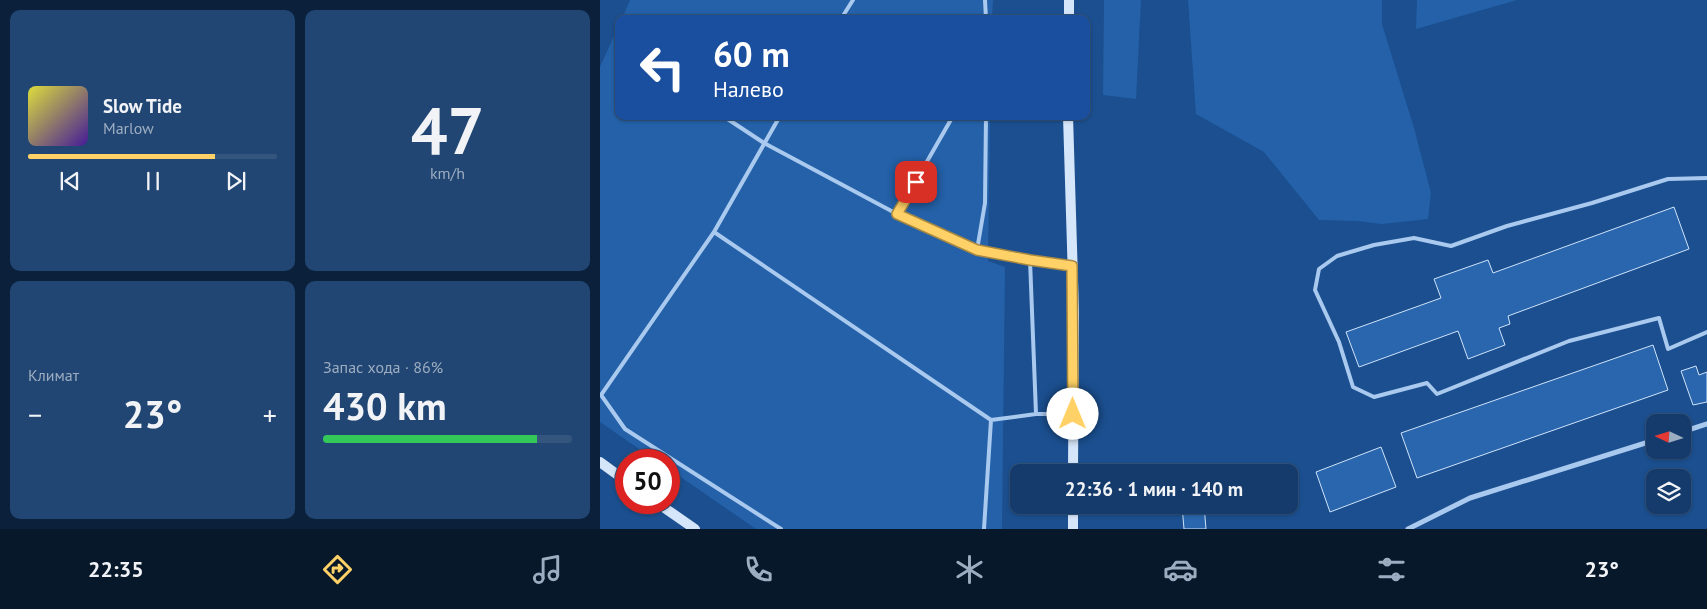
<!DOCTYPE html>
<html lang="ru">
<meta charset="utf-8">
<style>
body{margin:0;font-family:"PT Sans",sans-serif;background:#214673;color:#f1f3f6;height:100vh;display:flex;flex-direction:column;font-size:19px;white-space:nowrap}
*{box-sizing:border-box;margin:0}
p{font-size:16px;color:#9dadc1}
.icon{flex:none;width:28px;height:28px;fill:none;stroke:currentColor;stroke-width:2;stroke-linecap:round;stroke-linejoin:round}
.map{position:relative;flex:1;overflow:hidden}
.side{display:flex;flex-direction:column;gap:10px;padding:10px;background:#0b203b;width:600px}
.side>*{flex:none}
.hud{position:absolute;left:15px;top:15px;width:475px;height:105px;border-radius:10px;box-shadow:0 1px 4px #0004,0 0 0 1px #33557e;background:#1a4fa0;color:#fff;overflow:hidden}
.needle{width:32px;rotate:274deg}
.fabs{position:absolute;left:1046px;top:414px;display:grid;gap:10px}
.fabs a{display:grid;place-items:center;width:45px;height:45px;border-radius:10px;background:#143b6b;box-shadow:0 1px 4px #0004,0 0 0 1px #33557e;font-size:25px}
.speed{position:absolute;left:15px;top:449px;display:flex;gap:10px;font-size:25px;font-weight:700;text-align:center}
.speed>*{display:grid;place-content:center;width:65px;height:65px;border-radius:50%;background:#143b6b;box-shadow:0 1px 4px #0004,0 0 0 1px #33557e;line-height:1}
.speed .limit{border:8px solid #d22;background:#fff;color:#111}
.pin{position:absolute;display:grid;place-items:center;width:42px;height:42px;color:#fff;margin:-21px;border-radius:10px;box-shadow:0 2px 8px #0006}
.me{position:absolute;width:55px;margin:-28px;rotate:0deg;stroke-linejoin:round;filter:drop-shadow(0 0 4px #0008)}
.turn{display:flex;align-items:center;gap:18px;height:105px;padding:0 15px;font-size:22px}
.turn .icon{width:65px;height:65px;stroke-width:2.5}
.turn b{display:block;font-size:35px;line-height:42px}
.big{font-size:38px;font-weight:700;line-height:1.1}
.side .card{flex:1;display:flex;flex-direction:column;justify-content:center;gap:8px;min-width:0;padding:0 18px;border-radius:10px;background:#214673}
.side .dial{align-items:center;gap:0}
.dial b{font-size:65px;line-height:1}
.song{display:flex;align-items:center;gap:15px}
.cover{width:60px;height:60px;border-radius:8px;background:linear-gradient(135deg,hsl(60 70% 55%),hsl(260 70% 35%))}
.played{height:5px;border-radius:2px;background:linear-gradient(90deg,#ffd166 75%,#33557e 75%)}
.keys{display:flex;justify-content:space-around;direction:ltr}
.heat{display:flex;justify-content:space-between;align-items:center;font-size:28px;direction:ltr}
.charge{height:8px;border-radius:4px;background:linear-gradient(90deg,#34c759 86%,#33557e 0)}
.side .tiles{flex:1;display:grid;gap:10px;grid-template-columns:repeat(2,1fr)}
.trip{position:absolute;left:410px;top:464px;width:288px;height:50px;border-radius:10px;background:#143b6b;box-shadow:0 1px 4px #0004,0 0 0 1px #33557e;font-weight:700;line-height:50px;text-align:center}
.dock{display:flex;height:80px;justify-content:space-around;align-items:center;background:#08182b;color:#9dadc1}
.dock .icon{width:35px;height:35px}
.dock .active{color:#ffd166}
.dock b{font-size:22px;color:#f1f3f6}
main{display:flex;flex:1;min-height:0}
.map>svg:first-child{display:block}
.green{fill:#2461a8}
.building{fill:#2a66ad;stroke:#cfe3fa}
.lines{fill:none;stroke-linecap:round;stroke-linejoin:round}
.service{stroke:#a9c9ee;stroke-width:4}
.minor{stroke:#a9c9ee;stroke-width:5}
.secondary{stroke:#d6e6fa;stroke-width:10}
.route-casing{stroke:#a68842;stroke-width:12}
.route{stroke:#ffd166;stroke-width:9}
</style>
<main>
<section class="side">
<div class="tiles">
<div class="card">
<div class="song"><i class="cover"></i><div><b>Slow Tide</b><p>Marlow</p></div></div>
<div class="played"></div>
<div class="keys"><svg class="icon" aria-label="previous" viewBox="0 0 24 24"><path d="M18 5L8 12l10 7zM5 5v14"/></svg><svg class="icon" aria-label="pause" viewBox="0 0 24 24"><path d="M8 5v14M16 5v14"/></svg><svg class="icon" aria-label="next" viewBox="0 0 24 24"><path d="M6 5l10 7-10 7zM19 5v14"/></svg></div>
</div>
<div class="card dial"><b>47</b><p>km/h</p></div>
<div class="card"><p>Климат</p>
<div class="heat"><a>−</a><b class="big">23°</b><a>+</a></div>
</div>
<div class="card"><p>Запас хода · 86%</p><b class="big">430 km</b><div class="charge"></div></div>
</div>
</section>
<div class="map">
<svg width="1107" height="529" viewBox="0 0 1107 529">
<rect width="100%" height="100%" fill="#1b4f8f"/>
<path class="green" d="M30 0H393L392 19H22Z
M504 0H541L536 99 503 95Z
M588 0H782V24L814 128 831 193 828 219 782 224 757 221 719 220 664 152 596 114Z
M817 0H917L816 29Z
M19 25V116H390L388 261 405 267 402 529H156L69 469V460H55L0 422V67Z"/>
<path class="building" d="M1074 207 1089 249 908 316 910 324 899 328 905 345 868 359 858 331 759 367 746 332 841 298 834 279 888 260 893 273Z
M1053 345 1068 390 817 478 801 433Z
M1096 366 1099 375 1107 372V402L1093 405 1081 371Z
M781 447 796 487 730 512 716 472Z
M604 505 606 529H584L582 506Z"/>
<g class="lines">
<path class="service" d="M385 0 386 19
M241 19 253 0
M123 116 164 143 297 214 377 250 430 260 470 266
M180 116 114 232 1 395 25 429 181 529
M1107 178 1068 179 992 203 907 226 851 246 814 238 774 245 737 256 719 269 715 290 739 342 753 387 774 397 827 383 837 394 969 341 1059 318 1068 349 1107 332
M297 214 353 116
M114 232 391 420 436 414H473
M377 250 385 203 386 116
M430 260 436 414
M384 529 391 420"/>
<path class="minor" d="M1082 432 1107 424
M808 529 870 498 1055 440"/>
<path class="secondary" d="M469 19V0
M468 116 474 312 473 472
M0 462 26 481
M56 502 95 529
M473 529V505"/>
</g>
<g class="lines">
<defs>
<path id="route" d="M316 182 297 214 377 250 430 260 472 266 473 414"/>
</defs>
<use href="#route" class="route-casing"/>
<use href="#route" class="route"/>
</g>
</svg>
<div class="fabs">
<a><svg class="needle" viewBox="-14 -14 28 28"><path d="M0-13l5 13h-10z" fill="#e53935"/><path d="M0 13l5-13h-10z" fill="#9dadc1"/></svg></a>
<a><svg class="icon" aria-label="layers" viewBox="0 0 24 24"><path d="M12 4l9 5-9 5-9-5zM3 14l9 5 9-5"/></svg></a>
</div>
<div class="speed"><div class="limit">50</div></div>
<div class="pin" style="left:316px;top:182px;background:#d93025"><svg class="icon" aria-label="arrive" viewBox="0 0 24 24"><path d="M6 21V4h12l-3 4 3 4H6"/></svg></div>
<svg class="me" style="left:473px;top:414px" viewBox="-20 -20 40 40"><circle r="19" fill="#fff"/><path d="M0-13L10 11 0 6-10 11z" fill="#ffd166"/></svg>
<div class="trip">22:36 · 1 мин · 140 m</div>
<div class="hud">
<div class="turn"><svg class="icon" aria-label="left" viewBox="0 0 24 24"><path d="M17 20v-9H6M10 6l-5 5 5 5"/></svg><div><b>60 m</b>Налево</div></div>
</div>
</div>
</main>
<nav class="dock">
<b>22:35</b>
<svg class="icon active" aria-label="directions" viewBox="0 0 24 24"><path d="M12 3l9 9-9 9-9-9zM9 14v-3h6M13 9l2 2-2 2"/></svg>
<svg class="icon" aria-label="music" viewBox="0 0 24 24"><path d="M9 18V5l10-2v13"/><circle cx="6" cy="18" r="3"/><circle cx="16" cy="16" r="3"/></svg>
<svg class="icon" aria-label="phone" viewBox="0 0 24 24"><path d="M5 4h4l2 5-3 2q2 4 5 5l2-3 5 2v4C11 20 4 13 5 4z"/></svg>
<svg class="icon" aria-label="climate" viewBox="0 0 24 24"><path d="M12 3v18M4 7l16 10M4 17L20 7"/></svg>
<svg class="icon" aria-label="car" viewBox="0 0 24 24"><path d="M5 17H2v-5l4-1 3-4h7l3 4 3 1v5h-3M9 17h6M6 11h13"/><circle cx="7" cy="17" r="2"/><circle cx="17" cy="17" r="2"/></svg>
<svg class="icon" aria-label="filters" viewBox="0 0 24 24"><path d="M4 7h16M4 17h16"/><circle cx="9" cy="7" r="2"/><circle cx="15" cy="17" r="2"/></svg>
<b>23°</b>
</nav>
